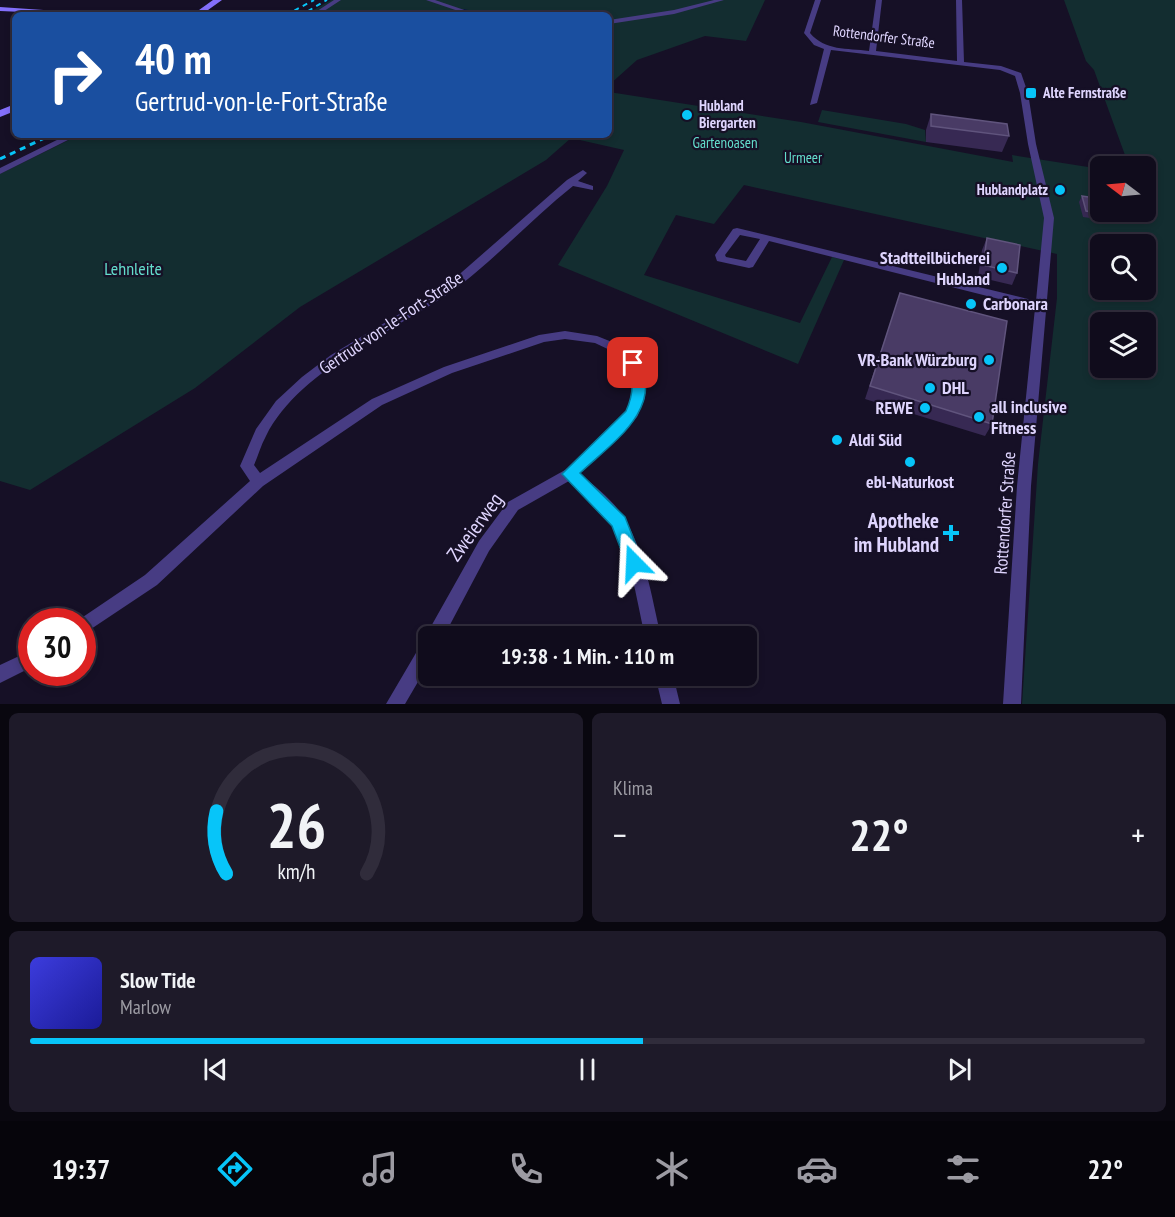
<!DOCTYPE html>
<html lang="de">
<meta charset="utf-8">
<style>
body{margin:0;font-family:"PT Sans Narrow",sans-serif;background:#1e1a29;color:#f1f3f6;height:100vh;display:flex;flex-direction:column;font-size:22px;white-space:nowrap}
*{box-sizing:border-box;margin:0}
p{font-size:20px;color:#9c9ba3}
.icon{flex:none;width:33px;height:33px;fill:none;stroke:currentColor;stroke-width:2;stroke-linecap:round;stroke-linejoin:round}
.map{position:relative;height:704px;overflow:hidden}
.panel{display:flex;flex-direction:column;gap:9px;padding:9px;background:#09070f;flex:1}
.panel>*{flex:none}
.top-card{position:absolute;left:12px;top:12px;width:600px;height:126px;border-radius:9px;box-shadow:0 3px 9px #0003,0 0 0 2px #302c3b;background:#1a4fa0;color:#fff;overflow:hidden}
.needle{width:39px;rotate:286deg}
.fabs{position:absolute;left:1090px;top:156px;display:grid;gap:12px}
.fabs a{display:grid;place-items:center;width:66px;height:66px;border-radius:9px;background:#100c1c;box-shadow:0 3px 9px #0003,0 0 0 2px #302c3b;font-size:30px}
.speed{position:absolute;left:18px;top:608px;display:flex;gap:12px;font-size:30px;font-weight:700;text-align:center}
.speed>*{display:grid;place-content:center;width:78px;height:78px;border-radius:50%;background:#100c1c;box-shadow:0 3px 9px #0003,0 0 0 2px #302c3b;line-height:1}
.speed .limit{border:9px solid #d22;background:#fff;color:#111}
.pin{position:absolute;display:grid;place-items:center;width:51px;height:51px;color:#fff;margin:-26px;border-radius:12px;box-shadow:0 3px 9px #0006}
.me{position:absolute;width:66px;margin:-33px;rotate:339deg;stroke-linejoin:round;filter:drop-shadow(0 0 4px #0008)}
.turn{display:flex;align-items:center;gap:21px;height:126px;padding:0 24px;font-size:27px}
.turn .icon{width:78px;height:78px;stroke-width:2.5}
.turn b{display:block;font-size:42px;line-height:51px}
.big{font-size:45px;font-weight:700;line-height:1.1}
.panel .tile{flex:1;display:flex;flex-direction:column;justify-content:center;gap:9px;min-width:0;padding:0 21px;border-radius:9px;background:#1e1a29}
.panel .dial{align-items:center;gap:0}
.dial svg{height:156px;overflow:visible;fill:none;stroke:#302c3b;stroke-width:7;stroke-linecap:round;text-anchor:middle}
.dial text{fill:#f1f3f6;stroke:none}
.song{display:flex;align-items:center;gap:18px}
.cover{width:72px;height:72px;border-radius:9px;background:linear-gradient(135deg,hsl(240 70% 55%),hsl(240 70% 35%))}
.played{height:6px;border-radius:3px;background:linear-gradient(90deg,#07c5f9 55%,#302c3b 55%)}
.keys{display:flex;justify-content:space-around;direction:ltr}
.heat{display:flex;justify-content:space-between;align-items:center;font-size:33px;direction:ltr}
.panel .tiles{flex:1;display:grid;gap:9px;grid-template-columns:1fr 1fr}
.tile:last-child{grid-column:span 2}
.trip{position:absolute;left:418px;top:626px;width:339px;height:60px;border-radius:9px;background:#100c1c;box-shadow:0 3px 9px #0003,0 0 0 2px #302c3b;font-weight:700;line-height:60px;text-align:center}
.tabs{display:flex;height:96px;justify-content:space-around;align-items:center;background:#06050b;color:#9c9ba3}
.tabs .icon{width:42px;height:42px}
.tabs .current{color:#07c5f9}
.tabs b{font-size:27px;color:#f1f3f6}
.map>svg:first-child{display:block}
.green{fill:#132d30;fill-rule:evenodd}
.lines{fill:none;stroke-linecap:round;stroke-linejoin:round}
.stream{stroke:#0b1943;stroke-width:2}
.street{fill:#473c83;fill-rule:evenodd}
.secondary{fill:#836ffb;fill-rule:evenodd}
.rail-far1{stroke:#07c5f9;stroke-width:2;stroke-dasharray:5 4.5;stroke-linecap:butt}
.rail{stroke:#07c5f9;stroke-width:3;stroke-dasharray:6 5;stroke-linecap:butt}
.wall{fill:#372953}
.building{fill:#493b65;stroke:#60547d;stroke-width:1.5}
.route{fill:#07c5f9;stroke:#0580a2;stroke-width:1.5}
.poi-dot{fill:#07c5f9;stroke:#161026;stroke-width:2}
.labels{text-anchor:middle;stroke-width:4.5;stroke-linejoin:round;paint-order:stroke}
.far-street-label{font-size:15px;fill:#dfd5fe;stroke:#161026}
.far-poi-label{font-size:15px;font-weight:bold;fill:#dfd5fe;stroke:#161026;text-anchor:start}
.far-park-label{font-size:15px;fill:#63ddcc;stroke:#161026}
.poi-label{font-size:18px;font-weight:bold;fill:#dfd5fe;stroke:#161026;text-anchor:start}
.park-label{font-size:18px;fill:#63ddcc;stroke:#161026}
.street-label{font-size:18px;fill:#dfd5fe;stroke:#161026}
.near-poi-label{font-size:21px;font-weight:bold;fill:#dfd5fe;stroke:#161026;text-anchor:end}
.near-street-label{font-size:21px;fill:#dfd5fe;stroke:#161026}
</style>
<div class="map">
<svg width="1175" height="704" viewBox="0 0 1175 704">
<rect width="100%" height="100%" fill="#161026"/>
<path class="green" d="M331 0H765L746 41 705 36 637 60 609 85V15H305Z
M1064 0H1175V704H1022L1038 464 1057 298V254L744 185 714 224 676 215 644 275 800 323 832 257 844 260 798 364 558 265 607 186 624 150 571 138 546 160 300 307 195 388 30 490 0 481V174L79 135H609V92L801 122 1013 162 1012 155 1101 169V212H1146V166H1129L1094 70 1086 61ZM1101 244H1146V290H1101ZM1101 322H1146V368H1101Z
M822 110 906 124 925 130 926 142 818 122Z"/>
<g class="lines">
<path class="stream" d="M464 10 484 15"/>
<path class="street" d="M334 0H341L318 15H311Z
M426 0H435L479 15H470Z
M714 0H724L674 14 609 24V20L674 10Z
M815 0H821L810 33C825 51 847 48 869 51L876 0H882L876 51 957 61 956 0H962L964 62 1001 66 1021 73 1028 93 1036 144 1054 218 1031 486 1021 704H1003L1017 486 1035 308 769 241 753 267 749 268 717 261 715 255 733 229 737 228 1036 301 1044 218 1028 144 1020 93 1015 76 1000 70 831 50 817 103 810 105 824 49 814 45 804 33ZM740 235 760 239 746 261 726 257 725 255Z
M67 135H78L0 174V168Z
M583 170 587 173 578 181 593 186V190L573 186C535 216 501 253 463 283 403 329 301 366 266 436 261 445 258 456 254 465L260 473 372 399 444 367 539 335 565 331 597 336 622 346 637 360 646 378 645 398 637 417 579 474C594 485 609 497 620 512 645 548 651 595 661 636H645C636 598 631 553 609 521 598 505 583 493 569 481L518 510 489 551 444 636H429V663L405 704H386L423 641 428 639 427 636 429 630 479 541 508 502 565 470 627 411 633 398 634 378 628 365 614 352 595 343 565 339 544 342 452 373 382 405 263 486 157 585 82 635V621H77L145 575 250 481 240 466 256 429 276 401 302 377 331 355 426 298 454 279 567 180Z
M32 650V667L0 683V665Z
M655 675H673L680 704H662Z"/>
<path class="secondary" d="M213 0H222L201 15H192Z
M0 7 87 13 91 15 0 11Z
M15 104V111L0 117V110Z"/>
<path class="rail-far1" d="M308 11 327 0
M286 15 314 0"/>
<path class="rail" d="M0 159 51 135"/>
</g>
<path class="wall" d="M931 114 1009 136 1002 152 926 142V130Z
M1082 196 1120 216 1117 222 1083 217 1079 202Z
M987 238 1017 273 1012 285 978 277 982 250Z
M900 293 992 424 985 436 865 399Z"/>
<path class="building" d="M931 114 1007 124 1009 136 931 126Z
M1082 196 1101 199V212H1118L1120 216 1086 211Z
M987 238 1020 245 1017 273 983 265Z
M900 293 1007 321 992 424 870 386Z"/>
<path class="route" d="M633 358 638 359C666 408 612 443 580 473L625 517 643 563 640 568 634 571 628 568 612 526 562 474 626 411C634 393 634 380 626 363Z"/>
<g class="poi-dot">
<rect x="1025" y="87" width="12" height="12" rx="3"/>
<circle cx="687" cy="115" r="6"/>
<circle cx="1060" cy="190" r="6"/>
<circle cx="1002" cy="268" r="6"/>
<circle cx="971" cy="304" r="6"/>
<circle cx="989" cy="360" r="6"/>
<circle cx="930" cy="388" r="6"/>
<circle cx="925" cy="408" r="6"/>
<circle cx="979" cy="417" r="6"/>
<circle cx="837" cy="440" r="6"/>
<circle cx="910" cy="462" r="6"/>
<path d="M948 524h6v6h6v6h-6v6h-6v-6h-6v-6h6z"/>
</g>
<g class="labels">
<g class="far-street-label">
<text transform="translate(884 37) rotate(7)" y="5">Rottendorfer Straße</text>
</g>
<g class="far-poi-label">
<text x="1043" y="98">Alte Fernstraße</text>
<text x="699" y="111">Hubland<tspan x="699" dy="17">Biergarten</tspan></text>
<text x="1048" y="195" text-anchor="end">Hublandplatz</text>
</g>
<g class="far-park-label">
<text x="725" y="148">Gartenoasen</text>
<text x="803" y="163">Urmeer</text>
</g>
<g class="poi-label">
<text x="990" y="264" text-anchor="end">Stadtteilbücherei<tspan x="990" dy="21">Hubland</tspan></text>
<text x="983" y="310">Carbonara</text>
<text x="977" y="366" text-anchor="end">VR-Bank Würzburg</text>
<text x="942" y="394">DHL</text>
<text x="991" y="413">all inclusive<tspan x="991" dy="21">Fitness</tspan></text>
<text x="913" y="414" text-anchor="end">REWE</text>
<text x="849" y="446">Aldi Süd</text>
<text x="910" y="488" text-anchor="middle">ebl-Naturkost</text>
</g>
<g class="park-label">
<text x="133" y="275">Lehnleite</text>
</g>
<g class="street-label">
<text transform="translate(391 323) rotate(-34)" y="6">Gertrud-von-le-Fort-Straße</text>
<text transform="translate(1005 513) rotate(-86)" y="6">Rottendorfer Straße</text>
</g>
<g class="near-poi-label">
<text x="939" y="528">Apotheke<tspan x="939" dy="24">im Hubland</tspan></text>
</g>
<g class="near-street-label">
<text transform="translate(475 527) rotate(-54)" y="7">Zweierweg</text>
</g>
</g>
</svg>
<div class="fabs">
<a><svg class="needle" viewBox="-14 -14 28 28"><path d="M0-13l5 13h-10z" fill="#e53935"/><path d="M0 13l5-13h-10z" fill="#9c9ba3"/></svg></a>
<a><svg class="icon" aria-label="search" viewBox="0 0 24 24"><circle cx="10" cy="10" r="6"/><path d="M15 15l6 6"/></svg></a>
<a><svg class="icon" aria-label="layers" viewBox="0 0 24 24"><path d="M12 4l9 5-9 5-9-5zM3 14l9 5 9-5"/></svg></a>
</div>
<div class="speed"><div class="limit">30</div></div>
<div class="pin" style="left:633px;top:363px;background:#d93025"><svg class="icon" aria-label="arrive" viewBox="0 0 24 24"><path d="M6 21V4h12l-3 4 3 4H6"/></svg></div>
<svg class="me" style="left:634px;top:563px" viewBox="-20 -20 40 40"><path d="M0-17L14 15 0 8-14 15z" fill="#07c5f9" stroke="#fff" stroke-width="4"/></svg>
<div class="trip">19:38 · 1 Min. · 110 m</div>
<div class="top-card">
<div class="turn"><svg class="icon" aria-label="right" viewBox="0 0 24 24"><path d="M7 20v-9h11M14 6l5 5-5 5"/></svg><div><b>40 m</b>Gertrud-von-le-Fort-Straße</div></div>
</div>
</div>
<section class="panel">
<div class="tiles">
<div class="tile dial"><svg viewBox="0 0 100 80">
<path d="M14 69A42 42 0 1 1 86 69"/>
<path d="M14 69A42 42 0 0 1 9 37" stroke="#07c5f9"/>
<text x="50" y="56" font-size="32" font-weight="700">26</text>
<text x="50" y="72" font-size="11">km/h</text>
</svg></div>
<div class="tile"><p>Klima</p>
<div class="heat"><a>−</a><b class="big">22°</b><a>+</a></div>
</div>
<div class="tile">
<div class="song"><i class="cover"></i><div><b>Slow Tide</b><p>Marlow</p></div></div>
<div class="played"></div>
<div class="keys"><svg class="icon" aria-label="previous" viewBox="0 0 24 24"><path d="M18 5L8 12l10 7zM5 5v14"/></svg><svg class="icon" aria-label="pause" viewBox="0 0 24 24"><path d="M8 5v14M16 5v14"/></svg><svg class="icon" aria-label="next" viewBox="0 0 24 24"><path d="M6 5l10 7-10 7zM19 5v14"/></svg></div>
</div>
</div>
</section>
<nav class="tabs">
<b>19:37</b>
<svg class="icon current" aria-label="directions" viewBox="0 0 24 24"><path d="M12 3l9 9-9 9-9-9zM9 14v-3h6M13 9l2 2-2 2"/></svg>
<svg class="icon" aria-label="music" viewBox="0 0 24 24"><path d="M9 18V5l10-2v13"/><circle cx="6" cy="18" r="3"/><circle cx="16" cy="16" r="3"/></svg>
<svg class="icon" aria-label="phone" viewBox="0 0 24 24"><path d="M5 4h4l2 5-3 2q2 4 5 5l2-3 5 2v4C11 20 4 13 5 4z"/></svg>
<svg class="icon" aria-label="climate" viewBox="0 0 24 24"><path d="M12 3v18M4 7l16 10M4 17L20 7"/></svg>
<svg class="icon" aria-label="car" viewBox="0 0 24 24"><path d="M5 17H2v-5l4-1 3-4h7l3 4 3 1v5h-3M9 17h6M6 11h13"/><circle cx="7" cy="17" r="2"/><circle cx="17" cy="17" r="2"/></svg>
<svg class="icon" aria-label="filters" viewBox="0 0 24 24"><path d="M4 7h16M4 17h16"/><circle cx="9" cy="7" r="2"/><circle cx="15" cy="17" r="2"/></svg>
<b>22°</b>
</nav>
